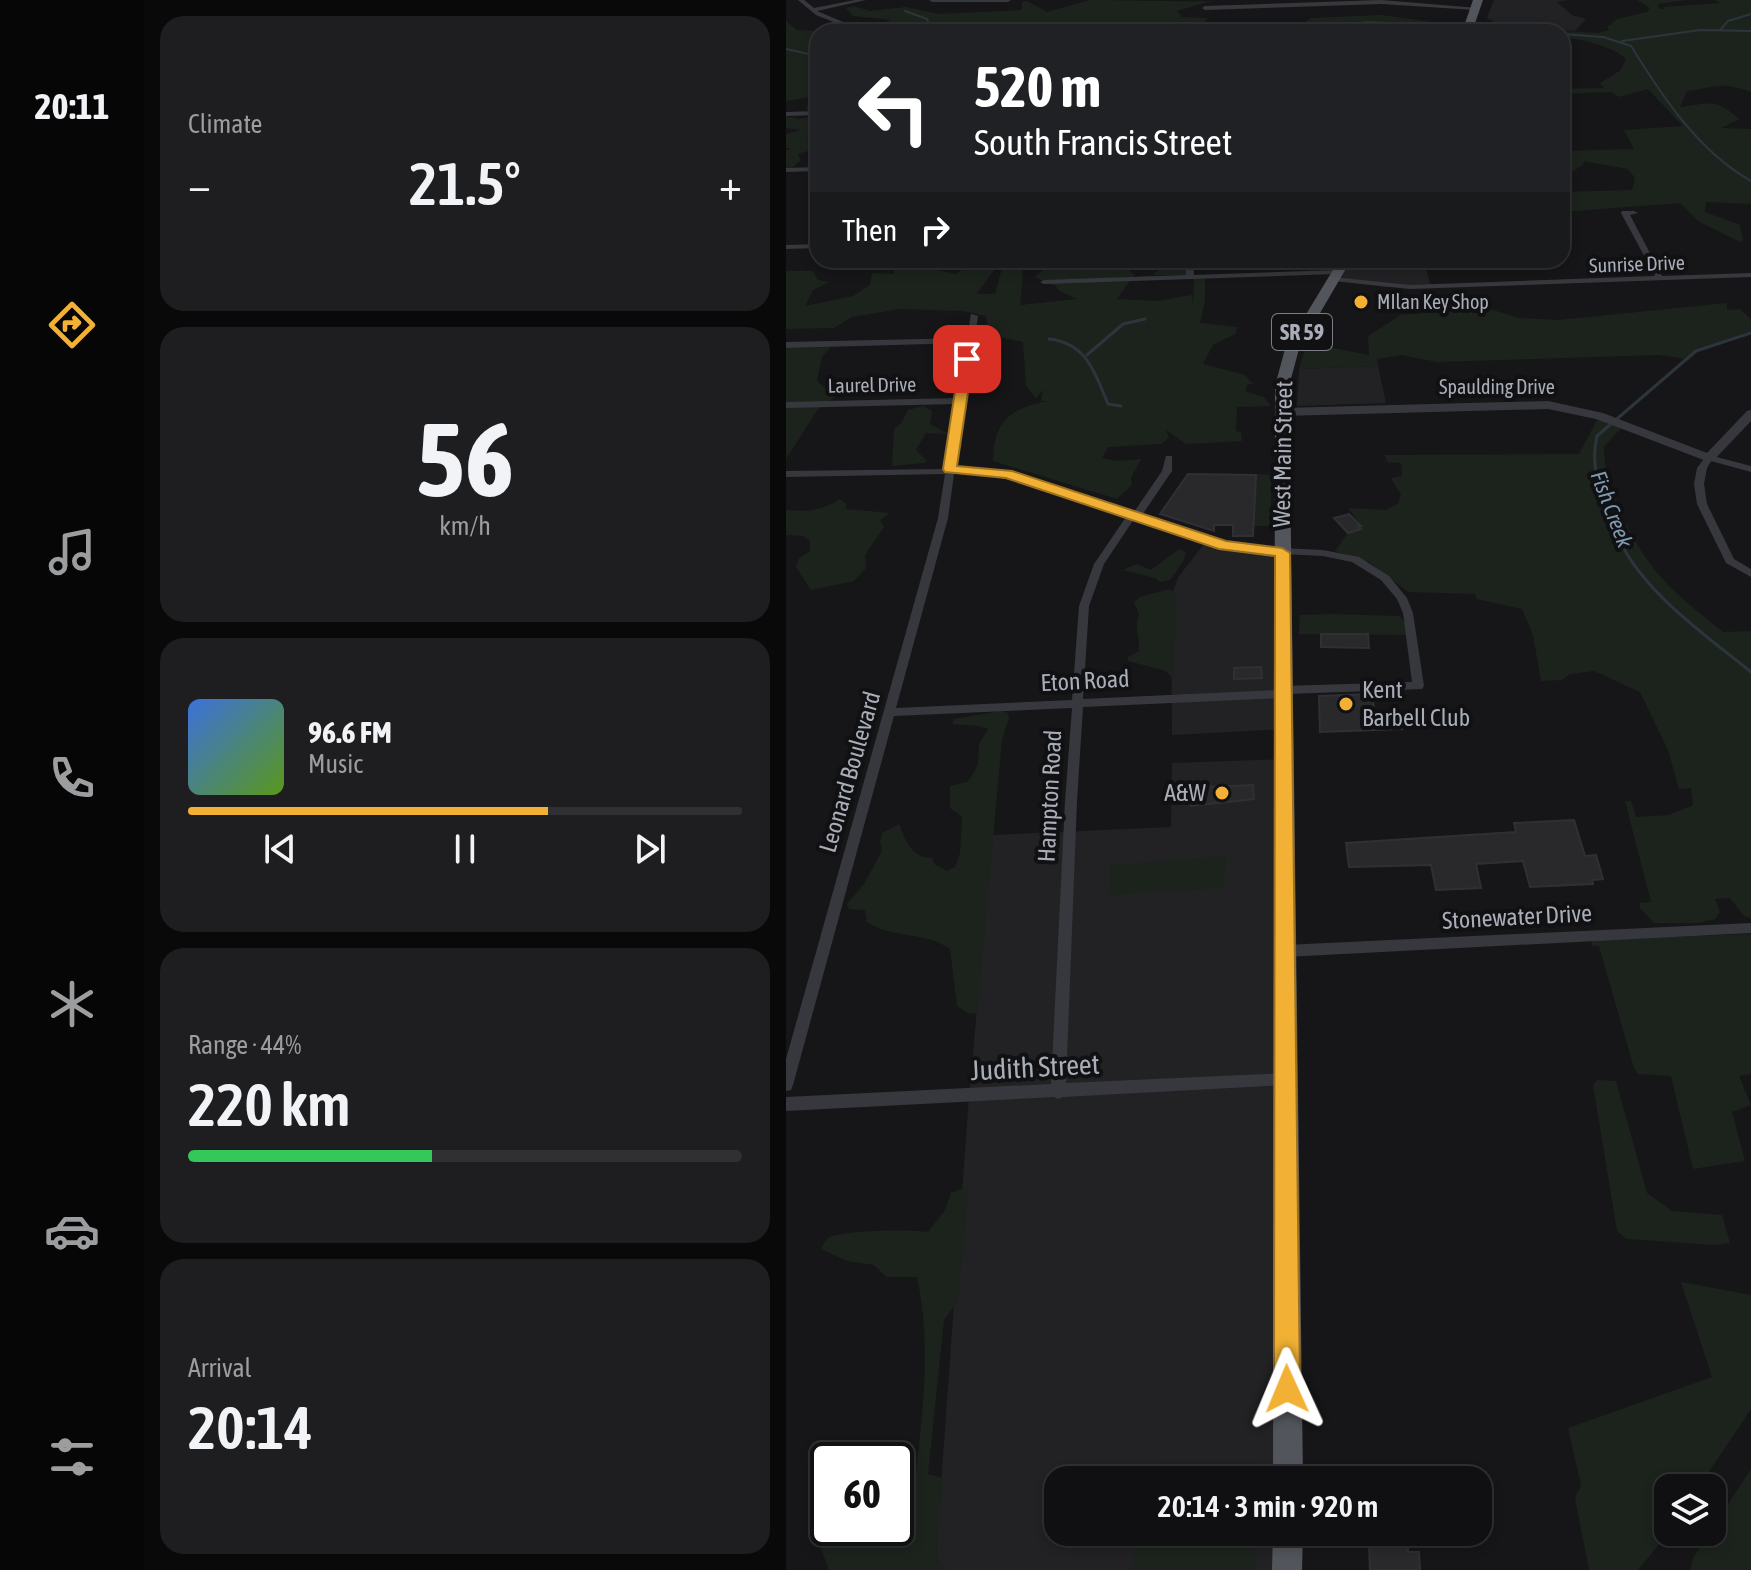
<!DOCTYPE html>
<meta charset="utf-8">
<style>
body{margin:0;font-family:"Asap Condensed",sans-serif;background:#1e1e20;color:#f1f3f6;height:100vh;display:flex;flex-direction:column;font-size:30px;white-space:nowrap}
*{box-sizing:border-box;margin:0}
p{font-size:26px;color:#9c9d9f}
.icon{flex:none;width:44px;height:44px;fill:none;stroke:currentColor;stroke-width:2;stroke-linecap:round;stroke-linejoin:round}
.map{position:relative;flex:1;overflow:hidden}
.side{display:flex;flex-direction:column;gap:16px;padding:16px;background:#09090a;width:642px}
.side>*{flex:none}
.guide{position:absolute;left:24px;top:24px;width:760px;height:244px;border-radius:24px;box-shadow:0 4px 12px #0003,0 0 0 2px #303032;background:#202124;color:#fff;overflow:hidden}
.fabs{position:absolute;left:868px;top:1474px;display:grid;gap:16px}
.fabs a{display:grid;place-items:center;width:72px;height:72px;border-radius:16px;background:#101012;box-shadow:0 4px 12px #0003,0 0 0 2px #303032;font-size:40px}
.speed{position:absolute;left:24px;top:1442px;display:flex;gap:16px;font-size:40px;font-weight:700;text-align:center}
.speed>*{display:grid;place-content:center;width:104px;height:104px;border-radius:50%;background:#101012;box-shadow:0 4px 12px #0003,0 0 0 2px #303032;line-height:1}
.speed .limit{border:4px solid #111;border-radius:12px;background:#fff;color:#111}
.pin{position:absolute;display:grid;place-items:center;width:68px;height:68px;color:#fff;margin:-34px;border-radius:16px;box-shadow:0 4px 12px #0006}
.me{position:absolute;width:88px;margin:-44px;rotate:359deg;stroke-linejoin:round;filter:drop-shadow(0 0 6px #0008)}
.turn{display:flex;align-items:center;gap:28px;height:168px;padding:0 32px;font-size:36px}
.turn .icon{width:104px;height:104px;stroke-width:2.5}
.turn b{display:block;font-size:56px;line-height:68px}
.then{display:flex;align-items:center;height:76px;padding:0 32px;background:#0003;gap:16px;font-size:30px}
.big{font-size:60px;font-weight:600;line-height:1.1}
.side .tile{flex:1;display:flex;flex-direction:column;justify-content:center;gap:12px;min-width:0;padding:0 28px;border-radius:24px;background:#1e1e20}
.side .dial{align-items:center;gap:0}
.dial b{font-size:104px;line-height:1}
.song{display:flex;align-items:center;gap:24px}
.cover{width:96px;height:96px;border-radius:12px;background:linear-gradient(135deg,hsl(220 70% 55%),hsl(90 70% 35%))}
.played{height:8px;border-radius:4px;background:linear-gradient(90deg,#f2b134 65%,#303032 65%)}
.keys{display:flex;justify-content:space-around;direction:ltr}
.heat{display:flex;justify-content:space-between;align-items:center;font-size:44px;direction:ltr}
.charge{height:12px;border-radius:6px;background:linear-gradient(90deg,#34c759 44%,#303032 0)}
.trip{position:absolute;left:258px;top:1466px;width:448px;height:80px;border-radius:24px;background:#101012;box-shadow:0 4px 12px #0003,0 0 0 2px #303032;font-weight:600;line-height:80px;text-align:center}
main{display:flex;flex:1;min-height:0}
.tabs{display:flex;flex-direction:column;width:144px;justify-content:space-around;align-items:center;background:#060607;color:#9c9d9f}
.tabs .icon{width:56px;height:56px}
.tabs .active{color:#f2b134}
.tabs b{font-size:36px;color:#f1f3f6}
.map>svg:first-child{display:block}
.built{fill:#222225}
.green{fill:#1c231d}
.lines{fill:none;stroke-linecap:round;stroke-linejoin:round}
.stream-far1{stroke:#2c353c;stroke-width:2}
.stream{stroke:#2c353c;stroke-width:3}
.building{fill:#29292c;stroke:#303034;stroke-width:2}
.minor{fill:#37383d;fill-rule:evenodd}
.tertiary{fill:#37383d;fill-rule:evenodd}
.primary{fill:#53555c;fill-rule:evenodd}
.route{fill:#f2b134;stroke:#9d7322;stroke-width:2}
.poi-dot{fill:#f2b134;stroke:#111113;stroke-width:3}
.labels{text-anchor:middle;stroke-width:8;stroke-linejoin:round;paint-order:stroke}
.far-street-label{font-size:20px;fill:#a8adb8;stroke:#111113}
.far-poi-label{font-size:20px;fill:#a8adb8;stroke:#111113;text-anchor:start}
.shield{fill:#111113;stroke:#7b7e86;stroke-width:2}
.shield-label{font-size:22px;font-weight:bold;fill:#a8adb8}
.far-water-label{font-size:22px;font-style:italic;fill:#7f9bb3;stroke:#111113}
.street-label{font-size:24px;fill:#a8adb8;stroke:#111113}
.poi-label{font-size:24px;fill:#a8adb8;stroke:#111113;text-anchor:start}
.near-street-label{font-size:28px;fill:#a8adb8;stroke:#111113}
</style>
<main>
<nav class="tabs">
<b>20:11</b>
<svg class="icon active" aria-label="directions" viewBox="0 0 24 24"><path d="M12 3l9 9-9 9-9-9zM9 14v-3h6M13 9l2 2-2 2"/></svg>
<svg class="icon" aria-label="music" viewBox="0 0 24 24"><path d="M9 18V5l10-2v13"/><circle cx="6" cy="18" r="3"/><circle cx="16" cy="16" r="3"/></svg>
<svg class="icon" aria-label="phone" viewBox="0 0 24 24"><path d="M5 4h4l2 5-3 2q2 4 5 5l2-3 5 2v4C11 20 4 13 5 4z"/></svg>
<svg class="icon" aria-label="climate" viewBox="0 0 24 24"><path d="M12 3v18M4 7l16 10M4 17L20 7"/></svg>
<svg class="icon" aria-label="car" viewBox="0 0 24 24"><path d="M5 17H2v-5l4-1 3-4h7l3 4 3 1v5h-3M9 17h6M6 11h13"/><circle cx="7" cy="17" r="2"/><circle cx="17" cy="17" r="2"/></svg>
<svg class="icon" aria-label="filters" viewBox="0 0 24 24"><path d="M4 7h16M4 17h16"/><circle cx="9" cy="7" r="2"/><circle cx="15" cy="17" r="2"/></svg>
</nav>
<section class="side">
<div class="tile"><p>Climate</p>
<div class="heat"><a>−</a><b class="big">21.5°</b><a>+</a></div>
</div>
<div class="tile dial"><b>56</b><p>km/h</p></div>
<div class="tile">
<div class="song"><i class="cover"></i><div><b>96.6 FM</b><p>Music</p></div></div>
<div class="played"></div>
<div class="keys"><svg class="icon" aria-label="previous" viewBox="0 0 24 24"><path d="M18 5L8 12l10 7zM5 5v14"/></svg><svg class="icon" aria-label="pause" viewBox="0 0 24 24"><path d="M8 5v14M16 5v14"/></svg><svg class="icon" aria-label="next" viewBox="0 0 24 24"><path d="M6 5l10 7-10 7zM19 5v14"/></svg></div>
</div>
<div class="tile"><p>Range · 44%</p><b class="big">220 km</b><div class="charge"></div></div>
<div class="tile"><p>Arrival</p><b class="big">20:14</b></div>
</section>
<div class="map">
<svg width="965" height="1570" viewBox="0 0 965 1570">
<rect width="100%" height="100%" fill="#161618"/>
<path class="built" d="M708 0H781L771 2 786 15 800 19 789 31 713 25 701 18Z
M559 260H638L645 287H598L547 279Z
M592 366 600 403 511 406 513 369Z
M421 540 454 549 496 553 498 729 386 735 385 596 393 576Z
M498 759 502 1480H272V1532H502L501 1570H159L150 1554 183 1096 207 835 385 827 386 763Z"/>
<path class="green" d="M304 0C345 0 393 2 425 1L391 11 396 17 422 18 417 23 424 26C449 26 508 34 525 18L596 15 667 25 674 30 71 32 95 29 104 20 67 16 60 8 68 6 84 11 120 7 152 14 236 10V2L241 1 261 12Z
M851 0H899L872 4 873 9H879L877 7 935 3 929 0H965V92C934 81 932 87 901 91L894 107C922 104 929 97 953 119L935 128 965 129V204L920 202 919 212 954 225 957 239 954 242 912 221 894 203 776 212V192L846 190 849 178 842 169 798 161 797 165 787 171 776 169V151L848 149 838 130 897 126 862 89 833 97 825 92 776 94V89L818 88 814 83 835 70 840 59C825 45 797 40 776 37V32L689 30 691 26 812 33 823 30 821 27 831 19 861 12 864 8Z
M0 21 11 30 51 32H32V105L25 111 20 109 25 97 0 101Z
M32 115V133L20 138 32 140V148L12 154 15 160 7 167 0 168V150L7 148H0V134L15 130 0 128V116L13 119Z
M262 260H400L401 275H366L374 269 373 264H338L348 275 331 299 370 301 406 295 407 306 408 276H419V301L414 323 452 327 449 334 427 345 417 364 459 375 467 384H462L459 391 478 397 485 406 451 407 450 431 455 432 456 441 400 444 380 430 383 438 375 444 322 447 316 458 330 461 355 459 345 478 346 485 331 499 207 461C208 421 224 409 261 401H255L257 390 250 398 240 386 237 342 203 335 200 316 177 311 114 309 66 317 48 328 0 329V271H27L32 280 43 282 27 290 19 306 67 296 84 285 86 273 108 274V270L119 263C136 271 152 268 169 274L189 263 210 268 190 294H209L217 264 238 261 234 305 291 299 272 290 270 286 248 277 260 268Z
M466 260H550L544 269 494 270 492 263 484 260 467 263Z
M941 303V310L954 309 965 319V334L910 351 900 359 873 355 651 362 615 355 591 359 592 366 513 369 521 343 583 355 582 336 615 315 701 308 733 318 773 320Z
M45 347 36 357 31 381 44 392 57 391 32 409 0 459V348Z
M137 406 146 411 144 424 162 434 140 433 130 450 141 461 138 463 106 466 108 429 116 422 122 410Z
M813 416 838 425 818 447C818 467 823 481 830 500 855 564 883 590 937 632L965 631V918L958 916 944 898 929 899 934 912 929 919 912 923H868L854 908V903L865 902 839 801H845L850 817 883 815 907 805 905 788 893 789 882 750 854 692 808 671 784 674 776 680 755 681 747 635 736 609 691 599 689 594 622 592 583 562 549 551 562 533 574 529 575 525 562 508 600 510 612 504 615 495 605 478 616 476 615 463 601 462 599 455 793 454Z
M470 474 485 475V526H468Z
M54 499 60 504V509L104 513 94 520 98 527 79 555 80 568 68 581 25 590 10 567 13 558 24 551V541L17 536 0 535V510C22 512 35 511 54 499Z
M393 549 400 552 398 560 384 580 374 582 369 578 337 570 351 564 365 570Z
M383 589 390 593 388 680 380 671 342 661V657L353 651C354 637 348 628 353 614L348 602 354 597Z
M546 614 613 616 618 621 620 635 513 634 514 615Z
M215 711 222 713 223 718 216 739 191 1014 181 1013 171 1006 164 949C139 931 106 939 81 922L79 910 63 909 61 904 78 884 96 851 94 842 96 833 113 824C120 842 126 858 146 858L148 864 161 871 169 867 174 853 176 817 164 808V786L181 782 186 776 192 764 193 744 202 729 193 726 166 724 168 719Z
M440 856 437 888 323 895 324 865Z
M965 934V1074L953 1076 965 1105 946 1112 959 1161 907 1169 885 1076 852 1074 848 1068 813 946H806V940Z
M811 1080 830 1081 861 1193 886 1211 936 1215 944 1243 929 1245 841 1239 831 1231 807 1085Z
M183 1186 172 1301 158 1320 142 1474 157 1478 150 1553 159 1570H43L28 1530 30 1475 42 1471V1528H110V1507L126 1503C135 1430 147 1349 131 1277H101L88 1265 61 1261 35 1249C37 1245 39 1241 42 1238 52 1230 128 1229 142 1232L159 1210 165 1193Z
M895 1282 965 1295V1409L912 1488H882L883 1532 852 1570H803L789 1498 795 1485 782 1428 926 1377Z
M379 1461H472V1480H355L368 1465Z
M965 1469V1570H904L908 1556Z
M350 1532H470L469 1570H346Z"/>
<g class="lines">
<path class="stream-far1" d="M119 11 141 19 143 24 126 31
M934 30 942 21 965 14
M494 32 583 22 751 32
M776 34 817 37 845 46C876 96 912 151 965 181
M836 41 914 30 965 31
M0 49 32 56"/>
<path class="stream" d="M965 333 910 351 811 436C805 461 811 483 821 507 826 520 831 535 837 547 863 596 923 638 965 672
M263 339C301 343 309 373 322 404L335 406
M301 355 337 324 359 319"/>
</g>
<path class="building" d="M402 474 470 475 467 536H447V525H428V531L374 514Z
M563 514 575 526H572L575 529 562 533 548 518Z
M535 634H582L583 648 535 647Z
M475 667 476 678 448 679V668Z
M587 694 588 713H615L616 729 534 732 533 696Z
M423 784 424 787 467 785 468 799 405 806 404 785Z
M788 820 799 856 810 855 817 879 806 880 807 884 744 887 737 861 690 864 695 888 650 890 645 865 563 867 560 843 730 832 728 823Z
M622 1543V1552H633L634 1570H584L583 1544Z"/>
<g class="lines">
<path class="minor" d="M12 0H18L28 8 69 0H80L31 11 62 24 60 27 30 15Z
M143 0H225L222 2H146Z
M595 0 692 8 689 10 595 4 419 10 416 8 419 6Z
M32 111V115L0 116V112Z
M32 167V171L0 172V168Z
M836 211H848L852 213 844 215 876 276 965 273V277L624 289 547 281 543 279 547 277 624 285 869 276 835 213Z
M32 244V248L0 249V245Z
M399 260H407L408 275 551 270 555 272 551 274 258 284 254 282 258 280 400 275Z
M185 314 192 316 169 469 204 468 348 512 376 471 380 456H386V471L356 515 455 546 537 550 573 557 603 576 621 598 627 613 638 686 636 689 502 694 501 697 497 698 297 707 291 801 280 1083 500 1073 505 1074 507 1079 505 1084 500 1085 277 1097 272 1099 268 1097 0 1111V1097L265 1084 279 801 286 708 108 716 7 1085 5 1090 0 1091V1059L152 518 159 474 0 477V471L160 469 170 404 0 408V402L171 398 180 343 0 348V342L181 338ZM168 474H203L340 517 308 564 293 606 286 700 110 708 162 518ZM348 519 454 552 537 556 566 562 595 580 611 599 617 613 626 682 497 686 493 687 492 690 297 699 303 606 318 564Z
M923 455 965 466V472L925 461 921 468 918 484 921 504 948 559 965 569V577L940 563 911 504 908 484 911 468 920 456Z
M965 923V933L499 957 494 955 492 951 494 947 499 945Z"/>
<path class="tertiary" d="M762 401 817 413 921 453 961 411 965 410V421L927 461 923 462 810 419 762 409 496 416 490 412 496 408Z"/>
<path class="primary" d="M687 0H697L686 32H676Z
M553 260H565L513 349 503 386 517 1480H487L489 386 499 349Z
M487 1532H517L516 1570H486Z"/>
</g>
<path class="route" d="M181 355 187 359 171 466 226 471 440 541 496 548 504 553 514 1389 510 1398 501 1402 492 1398 488 1389 489 556 433 549 220 478 159 472 157 469 174 359Z"/>
<g class="poi-dot">
<circle cx="575" cy="302" r="8"/>
<circle cx="560" cy="704" r="8"/>
<circle cx="436" cy="793" r="8"/>
</g>
<g class="labels">
<g class="far-street-label">
<text transform="translate(851 264) rotate(-2)" y="7">Sunrise Drive</text>
<text transform="translate(86 385) rotate(-1)" y="7">Laurel Drive</text>
<text x="711" y="394">Spaulding Drive</text>
</g>
<g class="far-poi-label">
<text x="591" y="309">MIlan Key Shop</text>
</g>
<rect class="shield" x="486" y="314" width="60" height="36" rx="6"/>
<g class="shield-label">
<text x="516" y="340">SR 59</text>
</g>
<g class="far-water-label">
<text transform="translate(826 509) rotate(69)" y="8">Fish Creek</text>
</g>
<g class="street-label">
<text transform="translate(497 454) rotate(-89)" y="8">West Main Street</text>
<text transform="translate(299 681) rotate(-3)" y="8">Eton Road</text>
<text transform="translate(64 772) rotate(-74)" y="8">Leonard Boulevard</text>
<text transform="translate(264 796) rotate(-87)" y="8">Hampton Road</text>
<text transform="translate(731 917) rotate(-3)" y="8">Stonewater Drive</text>
</g>
<g class="poi-label">
<text x="576" y="698">Kent<tspan x="576" dy="28">Barbell Club</tspan></text>
<text x="420" y="801" text-anchor="end">A&amp;W</text>
</g>
<g class="near-street-label">
<text transform="translate(249 1067) rotate(-3)" y="10">Judith Street</text>
</g>
</g>
</svg>
<div class="fabs">
<a><svg class="icon" aria-label="layers" viewBox="0 0 24 24"><path d="M12 4l9 5-9 5-9-5zM3 14l9 5 9-5"/></svg></a>
</div>
<div class="speed"><div class="limit">60</div></div>
<div class="pin" style="left:181px;top:359px;background:#d93025"><svg class="icon" aria-label="arrive" viewBox="0 0 24 24"><path d="M6 21V4h12l-3 4 3 4H6"/></svg></div>
<svg class="me" style="left:501px;top:1389px" viewBox="-20 -20 40 40"><path d="M0-17L14 15 0 8-14 15z" fill="#f2b134" stroke="#fff" stroke-width="4"/></svg>
<div class="trip">20:14 · 3 min · 920 m</div>
<div class="guide">
<div class="turn"><svg class="icon" aria-label="left" viewBox="0 0 24 24"><path d="M17 20v-9H6M10 6l-5 5 5 5"/></svg><div><b>520 m</b>South Francis Street</div></div>
<div class="then">Then<svg class="icon" aria-label="right" viewBox="0 0 24 24"><path d="M7 20v-9h11M14 6l5 5-5 5"/></svg></div>
</div>
</div>
</main>
